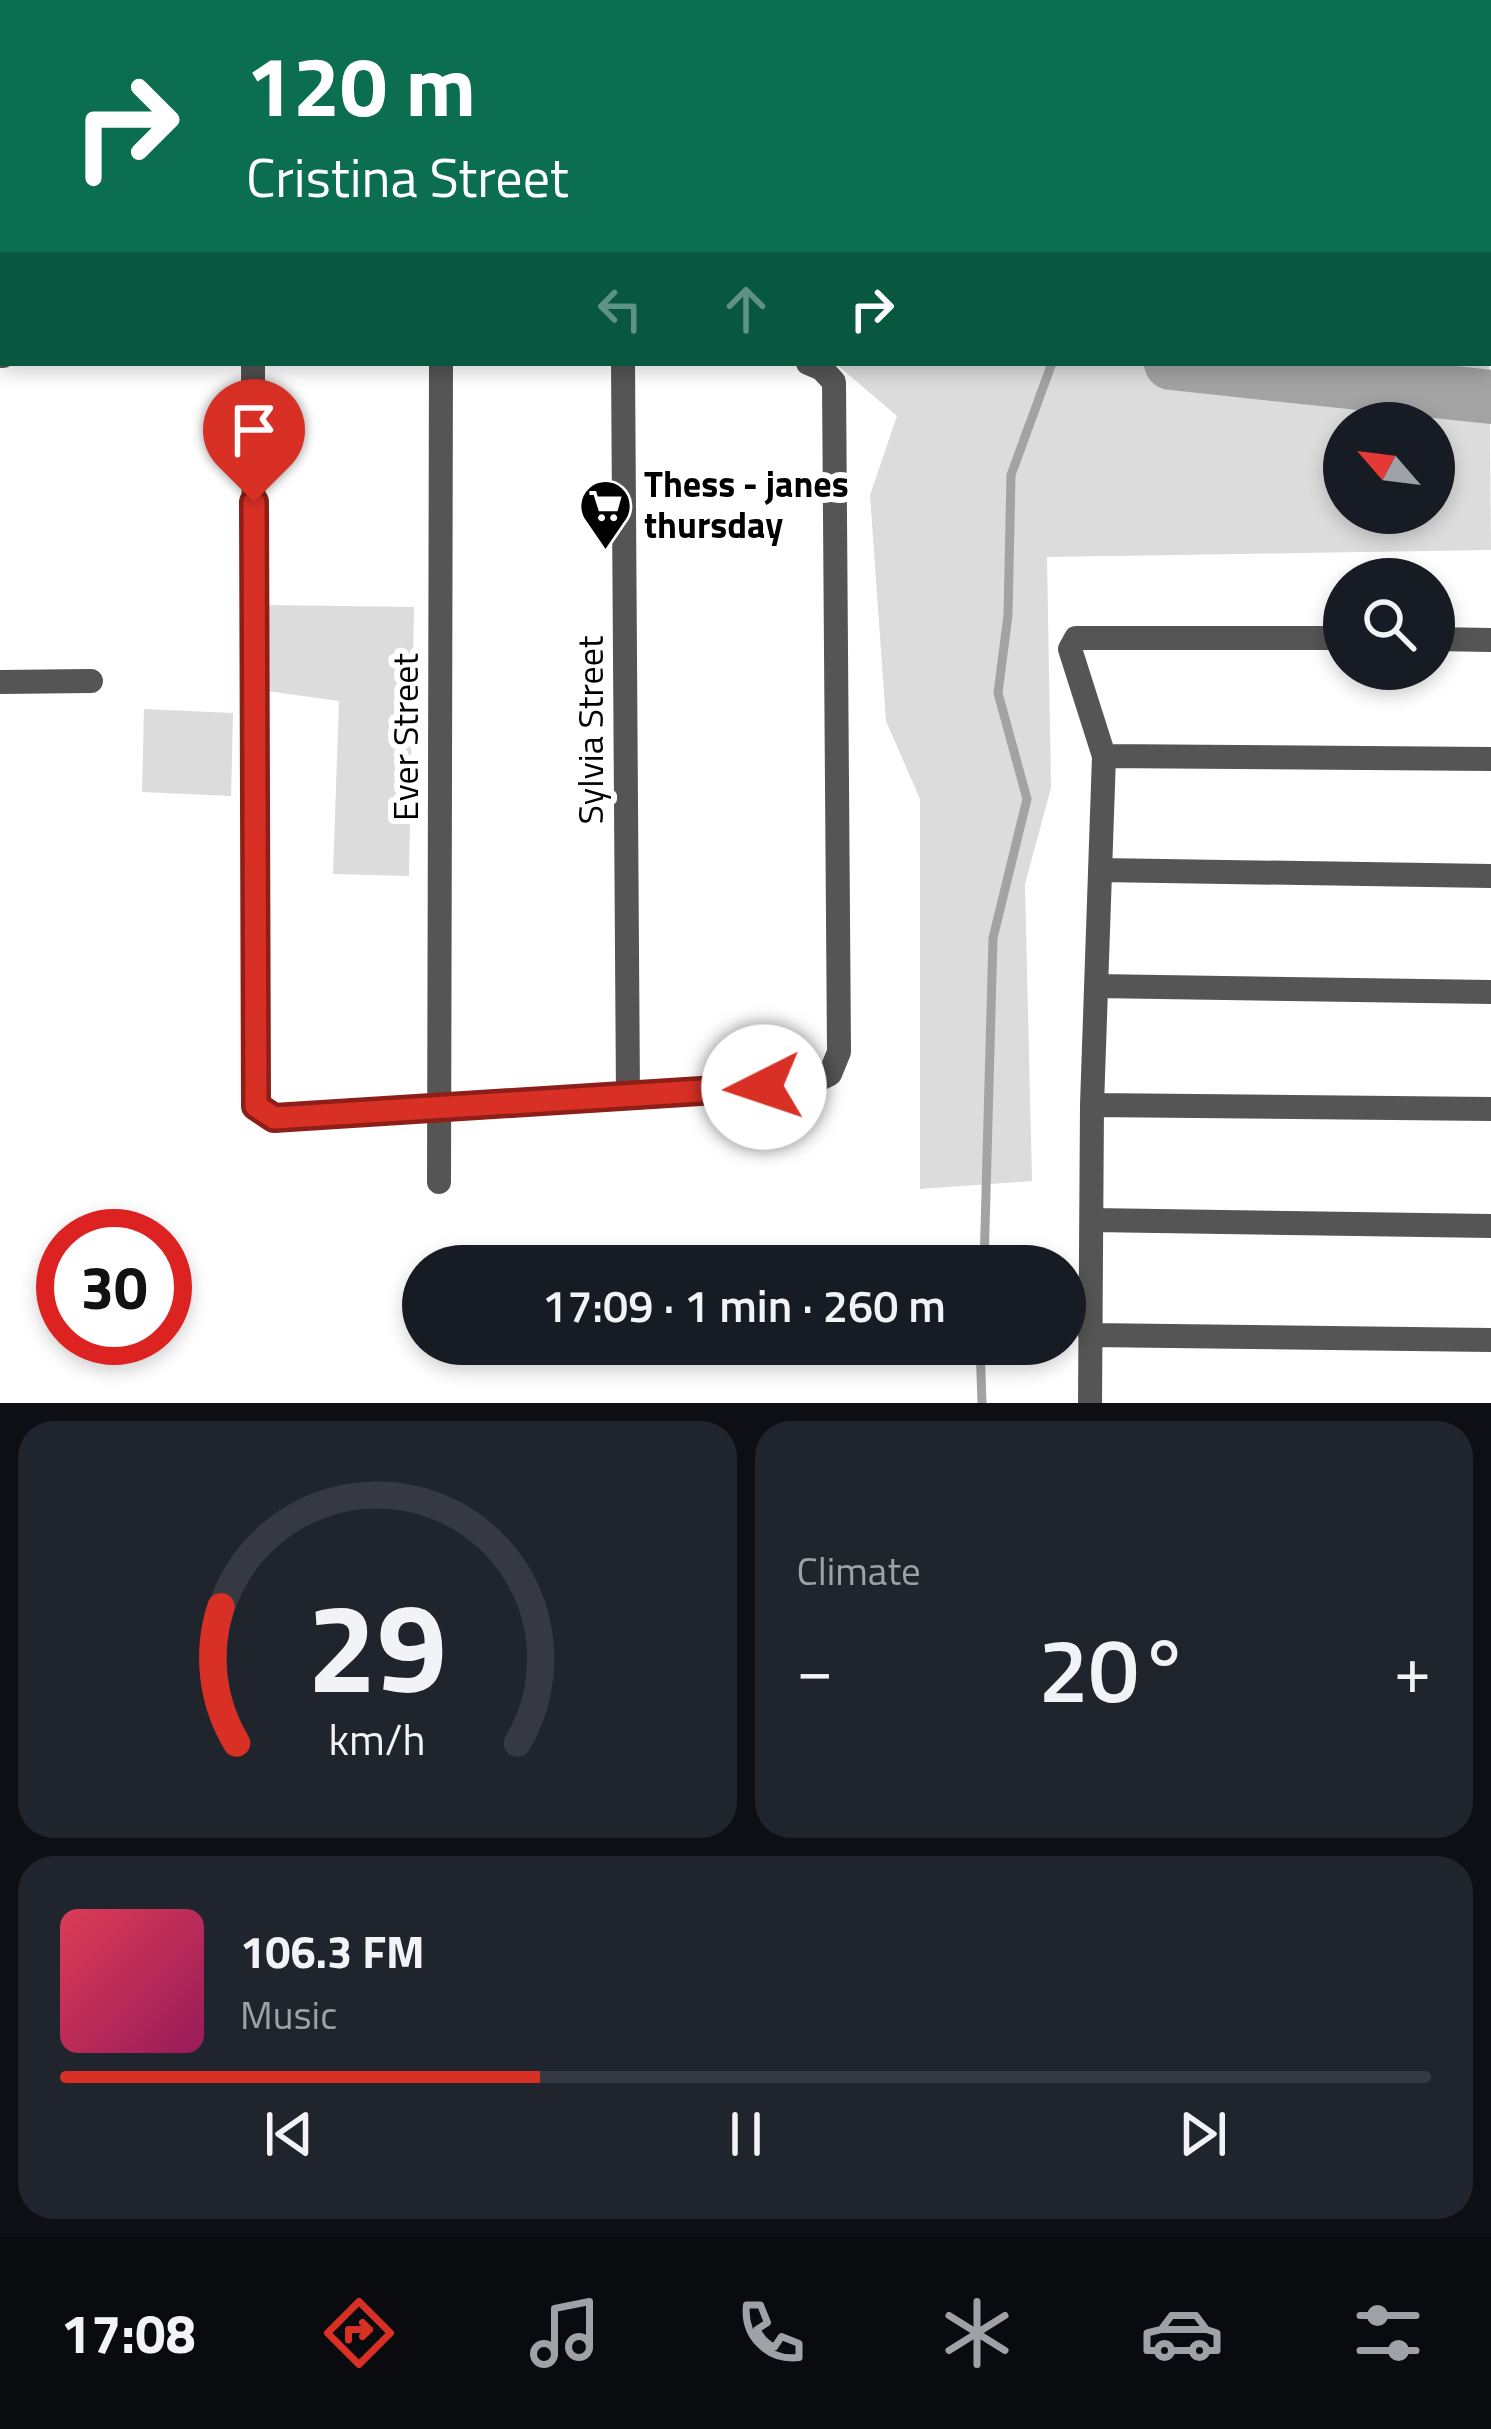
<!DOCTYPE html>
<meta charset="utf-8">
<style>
body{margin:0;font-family:"Titillium Web",sans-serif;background:#20242c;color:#f1f3f6;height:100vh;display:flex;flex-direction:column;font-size:45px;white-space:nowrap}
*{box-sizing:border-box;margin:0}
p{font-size:39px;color:#9ea1a6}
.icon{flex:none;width:66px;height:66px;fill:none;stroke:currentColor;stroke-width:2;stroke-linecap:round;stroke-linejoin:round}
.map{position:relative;height:1403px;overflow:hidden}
.side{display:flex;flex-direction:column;gap:18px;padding:18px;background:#0d0f14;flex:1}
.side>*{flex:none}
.hud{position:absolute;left:0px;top:0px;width:1491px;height:366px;box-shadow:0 6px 18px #0003;background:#0b6e4f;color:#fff;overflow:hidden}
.needle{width:78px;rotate:298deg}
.buttons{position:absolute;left:1323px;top:402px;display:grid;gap:24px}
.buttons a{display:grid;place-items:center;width:132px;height:132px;border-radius:50%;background:#171b24;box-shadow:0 6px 18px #0003;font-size:60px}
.speed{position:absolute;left:36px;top:1209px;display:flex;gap:24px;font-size:60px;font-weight:700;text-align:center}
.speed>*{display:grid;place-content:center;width:156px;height:156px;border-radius:50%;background:#171b24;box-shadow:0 6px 18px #0003;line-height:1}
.speed .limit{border:18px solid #d22;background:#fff;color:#111}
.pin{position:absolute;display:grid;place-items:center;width:102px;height:102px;color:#fff;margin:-123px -51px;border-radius:50% 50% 50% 0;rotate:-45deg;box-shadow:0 0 12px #0007}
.pin .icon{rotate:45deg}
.me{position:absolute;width:132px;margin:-66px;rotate:266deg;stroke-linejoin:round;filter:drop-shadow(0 0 9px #0008)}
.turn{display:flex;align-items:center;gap:42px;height:252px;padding:0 48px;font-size:54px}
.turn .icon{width:156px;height:156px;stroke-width:2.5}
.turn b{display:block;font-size:84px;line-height:102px}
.lanes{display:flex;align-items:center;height:114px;padding:0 48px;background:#0003;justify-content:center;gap:60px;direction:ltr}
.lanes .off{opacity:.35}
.big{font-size:90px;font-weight:600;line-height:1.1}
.side .tile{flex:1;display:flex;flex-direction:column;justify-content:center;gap:18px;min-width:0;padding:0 42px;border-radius:36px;background:#20242c}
.side .dial{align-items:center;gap:0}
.dial svg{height:312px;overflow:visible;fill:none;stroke:#363941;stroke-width:7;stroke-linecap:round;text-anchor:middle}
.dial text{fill:#f1f3f6;stroke:none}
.song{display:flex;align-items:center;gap:36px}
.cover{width:144px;height:144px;border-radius:18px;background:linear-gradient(135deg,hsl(350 70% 55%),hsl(330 70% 35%))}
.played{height:12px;border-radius:6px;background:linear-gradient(90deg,#d93025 35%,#363941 35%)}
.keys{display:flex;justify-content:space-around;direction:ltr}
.heat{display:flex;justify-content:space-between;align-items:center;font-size:66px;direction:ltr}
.side .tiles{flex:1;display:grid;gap:18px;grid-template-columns:1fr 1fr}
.tile:last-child{grid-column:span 2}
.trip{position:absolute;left:402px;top:1245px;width:684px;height:120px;border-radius:60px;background:#171b24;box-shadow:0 6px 18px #0003;font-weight:600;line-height:120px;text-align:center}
.menu{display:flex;height:192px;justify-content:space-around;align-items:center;background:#090b0e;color:#9ea1a6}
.menu .icon{width:84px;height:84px}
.menu .selected{color:#d93025}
.menu b{font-size:54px;color:#f1f3f6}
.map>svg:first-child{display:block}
.green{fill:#dcdcdc;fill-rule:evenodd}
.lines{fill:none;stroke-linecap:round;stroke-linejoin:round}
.stream{stroke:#a3a3a3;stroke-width:9}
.river{stroke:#a3a3a3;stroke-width:54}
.street{stroke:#555;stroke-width:24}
.route-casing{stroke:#8d1f18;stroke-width:30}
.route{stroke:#d93025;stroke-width:21}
.labels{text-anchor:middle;stroke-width:12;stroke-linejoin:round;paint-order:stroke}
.poi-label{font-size:36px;font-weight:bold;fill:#000;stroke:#fff;text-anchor:start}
.street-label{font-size:36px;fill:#000;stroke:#fff}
</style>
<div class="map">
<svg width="1491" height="1403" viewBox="0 0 1491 1403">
<rect width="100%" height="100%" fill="#fff"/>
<path class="green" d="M1488 208 1491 550 1047 557 1051 788 1025 884 1032 1181 920 1189V799L886 721 870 495 897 416 835 363H1488ZM1344 423H1434V513H1344Z
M269 605 414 607 409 876 333 874 339 701 267 691Z
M144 709 233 713 231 796 142 792Z"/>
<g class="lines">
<path class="stream" d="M984 1266 993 938 1027 799 998 693 1008 615 1011 475 1052 363
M980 1344 982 1403"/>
<path class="river" d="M896 0V3
M1171 363 1491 397"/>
<path class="street" d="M1155 0 1165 3
M255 3V0
M443 3V0
M625 3V0
M1488 104 1491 105
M0 356H3
M253 363 256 1106 274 1118 810 1084 830 1074 839 1052 834 382 822 369 808 363
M623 363 628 1097
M1434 639 1491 640
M0 682 91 681
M1104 756 1491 759
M1100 870 1491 876
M1096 986 1491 992
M1092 1105 1491 1109
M439 1182 441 363
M1092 1220 1491 1226
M1090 1335 1491 1340
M1090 1403 1092 1105 1104 756 1070 649 1076 638H1344"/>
</g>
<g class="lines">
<defs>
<path id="route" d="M254 502 256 1106 274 1118 764 1087"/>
</defs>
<use href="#route" class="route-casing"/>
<use href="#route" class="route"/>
</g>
<defs>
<symbol id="supermarket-pin" viewBox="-11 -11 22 30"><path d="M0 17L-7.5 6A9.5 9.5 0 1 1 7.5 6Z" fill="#000" stroke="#fff"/><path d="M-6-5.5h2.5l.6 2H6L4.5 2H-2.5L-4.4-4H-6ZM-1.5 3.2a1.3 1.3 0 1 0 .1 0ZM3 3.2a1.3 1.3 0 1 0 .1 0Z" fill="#fff"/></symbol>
</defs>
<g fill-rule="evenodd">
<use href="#supermarket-pin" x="576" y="476" width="59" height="81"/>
</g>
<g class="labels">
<g class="poi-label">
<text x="644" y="497">Thess - janes<tspan x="644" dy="41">thursday</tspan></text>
</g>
<g class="street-label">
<text transform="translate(590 730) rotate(-90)" y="13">Sylvia Street</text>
<text transform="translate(405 737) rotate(-90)" y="13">Ever Street</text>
</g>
</g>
</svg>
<div class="buttons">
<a><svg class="needle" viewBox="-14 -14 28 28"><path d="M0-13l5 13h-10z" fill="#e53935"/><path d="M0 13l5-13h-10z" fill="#9ea1a6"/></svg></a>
<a><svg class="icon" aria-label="search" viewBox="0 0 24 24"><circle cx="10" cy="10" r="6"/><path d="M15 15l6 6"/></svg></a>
</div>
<div class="speed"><div class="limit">30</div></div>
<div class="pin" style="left:254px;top:502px;background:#d93025"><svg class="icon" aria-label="arrive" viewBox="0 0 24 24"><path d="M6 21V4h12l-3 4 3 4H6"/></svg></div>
<svg class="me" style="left:764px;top:1087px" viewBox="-20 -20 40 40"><circle r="19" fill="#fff"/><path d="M0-13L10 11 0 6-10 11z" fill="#d93025"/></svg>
<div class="trip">17:09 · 1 min · 260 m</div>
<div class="hud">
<div class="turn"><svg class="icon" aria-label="right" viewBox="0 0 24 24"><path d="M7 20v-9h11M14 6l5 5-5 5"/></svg><div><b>120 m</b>Cristina Street</div></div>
<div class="lanes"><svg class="icon off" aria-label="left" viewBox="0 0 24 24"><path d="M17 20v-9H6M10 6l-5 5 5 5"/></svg><svg class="icon off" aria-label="ahead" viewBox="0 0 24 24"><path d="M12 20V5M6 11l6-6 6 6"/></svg><svg class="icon" aria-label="right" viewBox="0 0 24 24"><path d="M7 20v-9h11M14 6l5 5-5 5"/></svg></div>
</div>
</div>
<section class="side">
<div class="tiles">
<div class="tile dial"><svg viewBox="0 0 100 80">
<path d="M14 69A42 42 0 1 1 86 69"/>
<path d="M14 69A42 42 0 0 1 10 34" stroke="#d93025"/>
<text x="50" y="56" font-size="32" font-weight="700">29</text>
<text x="50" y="72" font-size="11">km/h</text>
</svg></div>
<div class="tile"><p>Climate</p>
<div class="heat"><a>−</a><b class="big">20°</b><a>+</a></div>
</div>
<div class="tile">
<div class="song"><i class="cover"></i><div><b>106.3 FM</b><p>Music</p></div></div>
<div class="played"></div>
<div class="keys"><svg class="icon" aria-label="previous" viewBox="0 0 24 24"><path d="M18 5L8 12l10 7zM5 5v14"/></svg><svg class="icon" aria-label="pause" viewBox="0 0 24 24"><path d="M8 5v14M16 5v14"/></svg><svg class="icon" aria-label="next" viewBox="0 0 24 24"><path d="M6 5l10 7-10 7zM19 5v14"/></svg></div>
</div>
</div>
</section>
<nav class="menu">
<b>17:08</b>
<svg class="icon selected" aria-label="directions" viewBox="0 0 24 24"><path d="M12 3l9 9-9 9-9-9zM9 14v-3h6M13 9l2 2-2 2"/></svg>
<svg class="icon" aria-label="music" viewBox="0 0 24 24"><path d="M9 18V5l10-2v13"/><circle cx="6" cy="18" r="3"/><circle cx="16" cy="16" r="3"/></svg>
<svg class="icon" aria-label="phone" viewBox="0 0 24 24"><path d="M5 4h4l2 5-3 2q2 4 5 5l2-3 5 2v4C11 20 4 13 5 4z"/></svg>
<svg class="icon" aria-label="climate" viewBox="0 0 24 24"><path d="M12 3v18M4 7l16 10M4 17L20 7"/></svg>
<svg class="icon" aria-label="car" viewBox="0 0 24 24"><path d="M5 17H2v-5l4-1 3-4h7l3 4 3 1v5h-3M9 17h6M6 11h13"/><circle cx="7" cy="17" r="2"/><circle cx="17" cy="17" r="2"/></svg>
<svg class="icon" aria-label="filters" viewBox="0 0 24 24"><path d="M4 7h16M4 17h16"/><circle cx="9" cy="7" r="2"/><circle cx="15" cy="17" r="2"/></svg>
</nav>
